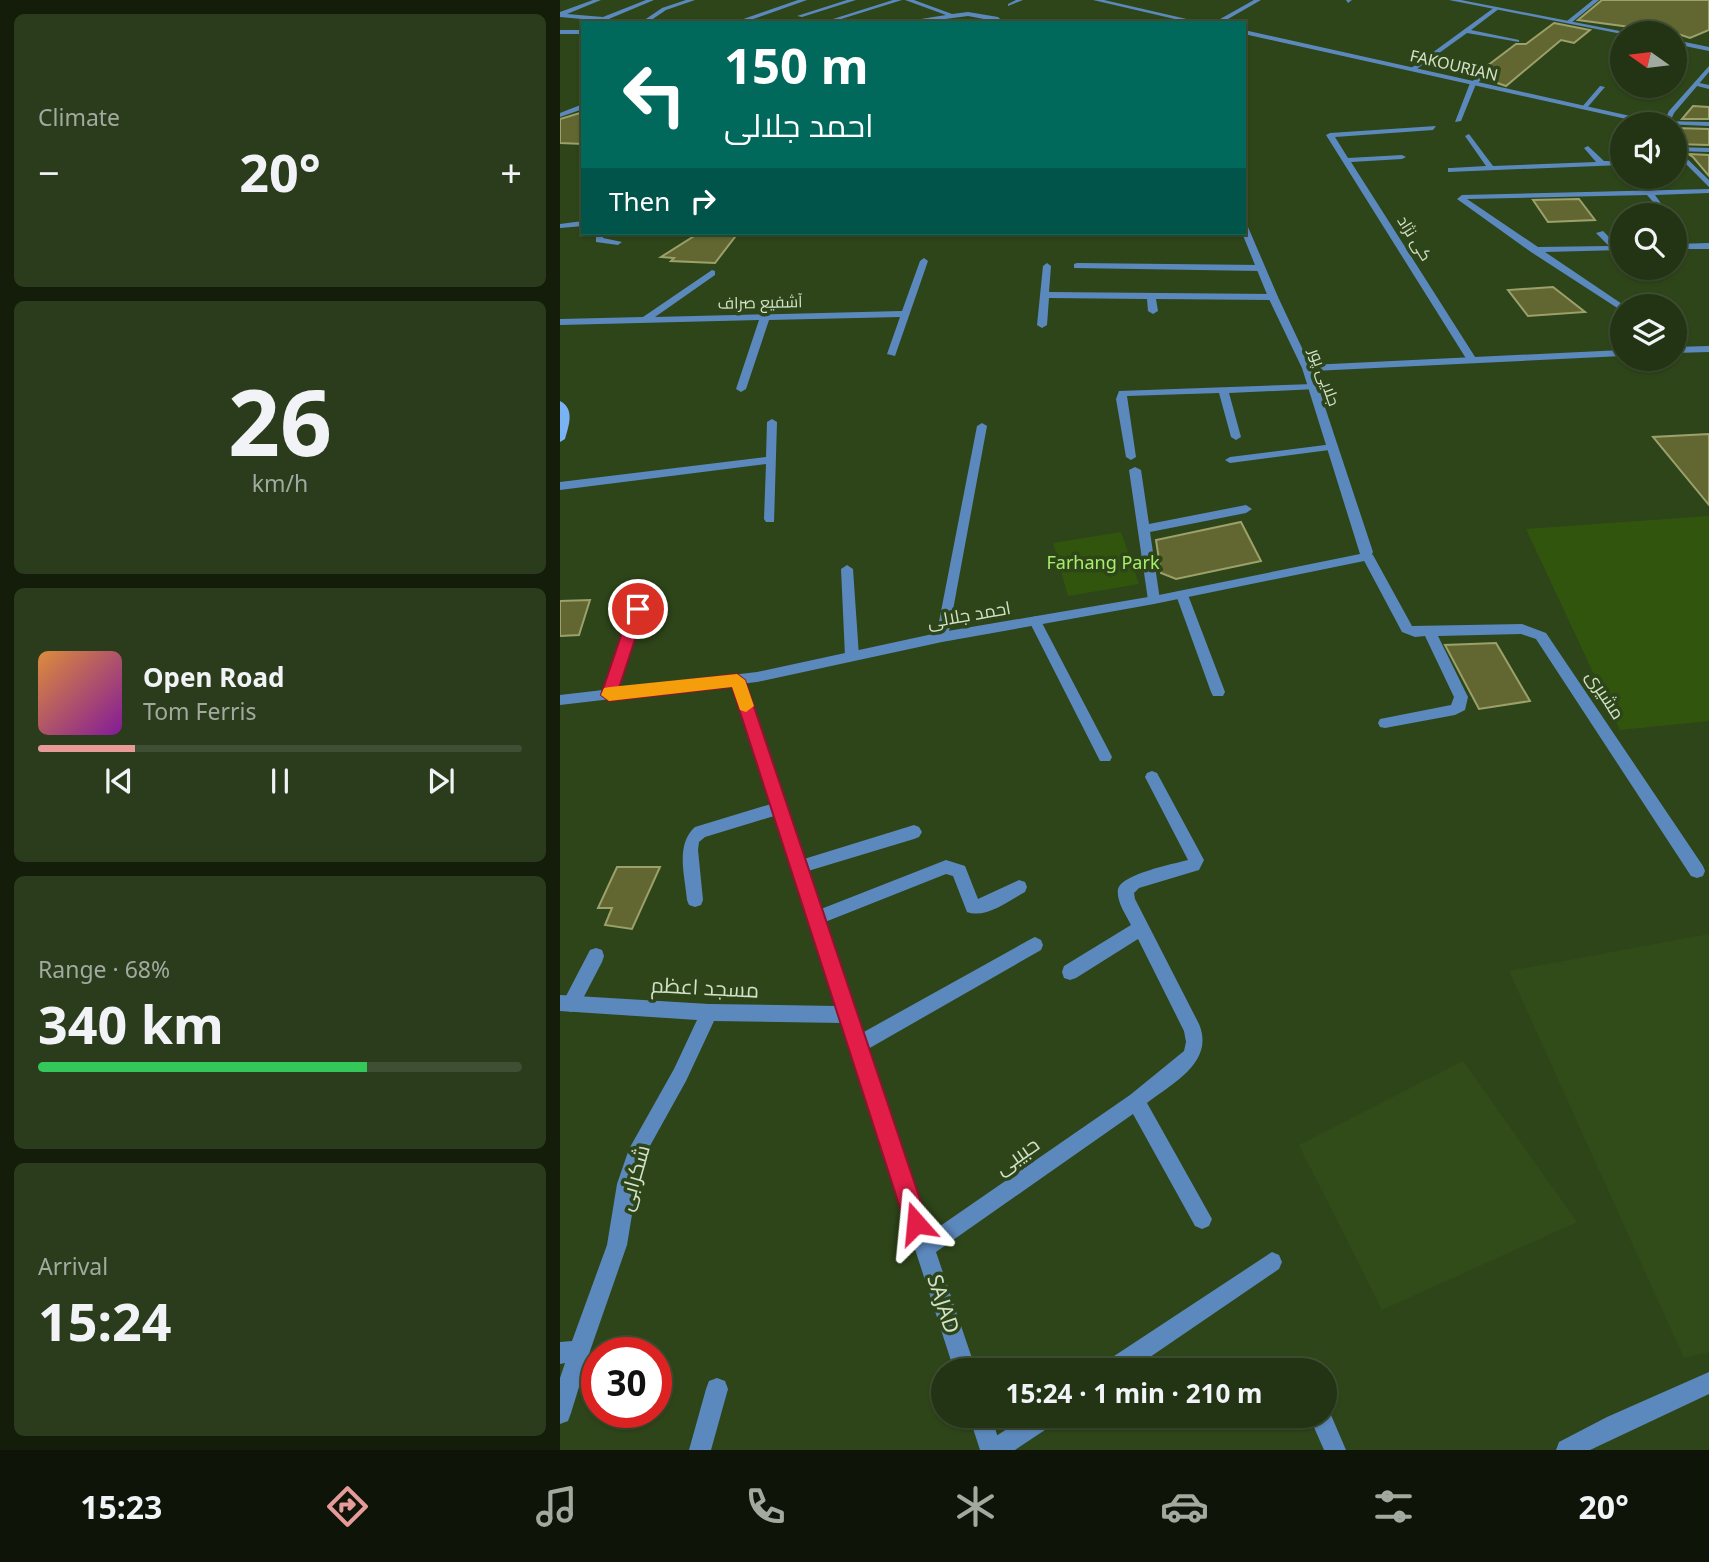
<!DOCTYPE html>
<meta charset="utf-8">
<style>
body{margin:0;font-family:"Noto Sans",Cairo,sans-serif;background:#2a3c1c;color:#f1f3f6;height:100vh;display:flex;flex-direction:column;font-size:26px;white-space:nowrap}
*{box-sizing:border-box;margin:0}
p{font-size:23px;color:#a2aaa0}
.icon{flex:none;width:38px;height:38px;fill:none;stroke:currentColor;stroke-width:2;stroke-linecap:round;stroke-linejoin:round}
.map{position:relative;flex:1;overflow:hidden}
.drawer{display:flex;flex-direction:column;gap:14px;padding:14px;background:#131d0a;width:560px}
.drawer>*{flex:none}
.banner{position:absolute;left:21px;top:21px;width:665px;height:214px;border-radius:0px;box-shadow:0 2px 5px #0004,0 0 0 2px #3f4f33;background:#00695c;color:#fff;overflow:hidden}
.needle{width:46px;rotate:284deg}
.controls{position:absolute;left:1050px;top:21px;display:grid;gap:14px}
.controls a{display:grid;place-items:center;width:77px;height:77px;border-radius:50%;background:#223413;box-shadow:0 2px 5px #0004,0 0 0 2px #3f4f33;font-size:35px}
.speed{position:absolute;left:21px;top:1337px;display:flex;gap:14px;font-size:35px;font-weight:700;text-align:center}
.speed>*{display:grid;place-content:center;width:91px;height:91px;border-radius:50%;background:#223413;box-shadow:0 2px 5px #0004,0 0 0 2px #3f4f33;line-height:1}
.speed .limit{border:10px solid #d22;background:#fff;color:#111}
.pin{position:absolute;display:grid;place-items:center;width:60px;height:60px;color:#fff;margin:-30px;border:4px solid #fff;border-radius:50%;box-shadow:0 2px 7px #0007}
.me{position:absolute;width:77px;margin:-38px;rotate:342deg;stroke-linejoin:round;filter:drop-shadow(0 0 5px #0008)}
.turn{display:flex;align-items:center;gap:24px;height:147px;padding:0 28px;font-size:32px}
.turn .icon{width:91px;height:91px;stroke-width:2.5}
.turn b{display:block;font-size:49px;line-height:60px}
.then{display:flex;align-items:center;height:66px;padding:0 28px;background:#0003;gap:14px;font-size:26px}
.big{font-size:52px;font-weight:700;line-height:1.1}
.drawer .widget{flex:1;display:flex;flex-direction:column;justify-content:center;gap:10px;min-width:0;padding:0 24px;border-radius:10px;background:#2a3c1c}
.drawer .dial{align-items:center;gap:0}
.dial b{font-size:91px;line-height:1}
.song{display:flex;align-items:center;gap:21px}
.cover{width:84px;height:84px;border-radius:10px;background:linear-gradient(135deg,hsl(30 70% 55%),hsl(290 70% 35%))}
.played{height:7px;border-radius:4px;background:linear-gradient(90deg,#e69b98 20%,#3f4f33 20%)}
.keys{display:flex;justify-content:space-around;direction:ltr}
.heat{display:flex;justify-content:space-between;align-items:center;font-size:38px;direction:ltr}
.charge{height:10px;border-radius:5px;background:linear-gradient(90deg,#34c759 68%,#3f4f33 0)}
.trip{position:absolute;left:371px;top:1358px;width:406px;height:70px;border-radius:35px;background:#223413;box-shadow:0 2px 5px #0004,0 0 0 2px #3f4f33;font-weight:700;line-height:70px;text-align:center}
.tabs{display:flex;height:112px;justify-content:space-around;align-items:center;background:#0e1508;color:#a2aaa0}
.tabs .icon{width:49px;height:49px}
.tabs .selected{color:#e69b98}
.tabs b{font-size:32px;color:#f1f3f6}
main{display:flex;flex:1;min-height:0}
.map>svg:first-child{display:block}
.built{fill:#314c18}
.green{fill:#32550d}
.building{fill:#626631;stroke:#9ca06a;stroke-width:2}
.lines{fill:none;stroke-linecap:round;stroke-linejoin:round}
.service{fill:#5c89bd;fill-rule:evenodd}
.minor{fill:#5c89bd;fill-rule:evenodd}
.tertiary{fill:#5c89bd;fill-rule:evenodd}
.secondary{fill:#79b3f4;fill-rule:evenodd}
.route{fill:#e11d48;stroke:#92132f;stroke-width:2}
.slow{fill:#f59e0b}
.labels{text-anchor:middle;stroke-width:7;stroke-linejoin:round;paint-order:stroke}
.far-street-label{font-size:16px;fill:#d2e1c8;stroke:#2e4519}
.park-label{font-size:18px;fill:#a8ee6c;stroke:#2e4519}
.street-label{font-size:18px;fill:#d2e1c8;stroke:#2e4519}
.near-street-label{font-size:21px;fill:#d2e1c8;stroke:#2e4519}
</style>
<main>
<section class="drawer">
<div class="widget"><p>Climate</p>
<div class="heat"><a>−</a><b class="big">20°</b><a>+</a></div>
</div>
<div class="widget dial"><b>26</b><p>km/h</p></div>
<div class="widget">
<div class="song"><i class="cover"></i><div><b>Open Road</b><p>Tom Ferris</p></div></div>
<div class="played"></div>
<div class="keys"><svg class="icon" aria-label="previous" viewBox="0 0 24 24"><path d="M18 5L8 12l10 7zM5 5v14"/></svg><svg class="icon" aria-label="pause" viewBox="0 0 24 24"><path d="M8 5v14M16 5v14"/></svg><svg class="icon" aria-label="next" viewBox="0 0 24 24"><path d="M6 5l10 7-10 7zM19 5v14"/></svg></div>
</div>
<div class="widget"><p>Range · 68%</p><b class="big">340 km</b><div class="charge"></div></div>
<div class="widget"><p>Arrival</p><b class="big">15:24</b></div>
</section>
<div class="map">
<svg width="1149" height="1450" viewBox="0 0 1149 1450">
<rect width="100%" height="100%" fill="#2e4519"/>
<path class="built" d="M1149 934V1352L1124 1358 949 971Z
M903 1061 1017 1222 822 1310 739 1145Z"/>
<path class="green" d="M1149 516V721L1060 730 966 529Z
M561 532 579 584 508 596 493 543Z"/>
<path class="building" d="M1042 0H1149V30L1130 38 1115 33 1018 20Z
M994 23 1030 30 1014 43 1001 40 946 86 926 79 936 70 927 66 956 44H966Z
M1133 106 1149 107V119H1122Z
M23 112V144L0 143V119Z
M1115 128 1149 129V145L1115 144Z
M1128 154 1149 155V176L1133 157Z
M1019 199 1035 220 988 222 973 200Z
M139 233H178L155 263 111 261 114 258 101 257Z
M993 287 1025 312 968 316 948 290Z
M1149 434V505L1093 437Z
M681 522 701 561 616 579 601 573 596 540Z
M30 600 19 635 0 636V601Z
M936 643 970 701 919 709 885 645Z
M57 867H100L72 929 45 925 52 908H38Z"/>
<g class="lines">
<path class="service" d="M36 948 42 950 44 956 42 962 17 1010 11 1012 5 1010 2 1004 5 998 30 950Z
M712 1252 719 1255 722 1262 719 1269 571 1370H542L545 1362Z
M467 1416H497L494 1424 455 1450H424L427 1442Z"/>
<path class="minor" d="M33 0H41L7 14 43 17 86 0H94L44 21 0 17V12Z
M126 0H135L106 10 87 23H80L102 8Z
M238 0H247L182 23H172Z
M287 0H296L242 17 237 16Z
M333 0H342L278 20 273 19Z
M345 0H354L392 14 408 12 438 17 445 23 408 16 355 23H336L386 15Z
M456 0H463L448 6V4Z
M694 0H701L661 23H653Z
M786 0H792L788 3Z
M1033 0H1039L1011 23H1007V21Z
M935 7 940 8 911 30 959 40V42L907 33 854 71H850V69Z
M0 30H23V34H0Z
M928 69 933 70 916 84 901 121 895 122 910 83Z
M1135 82 1149 85V89L1133 85Z
M1040 86 1045 87 1026 109H1022V107Z
M23 104V109L0 117V113Z
M1103 121 1149 122V126L1103 124Z
M876 126 873 130 775 137 788 158 842 155 846 157 842 159 791 162 917 360 912 363 907 360 766 135 770 133Z
M909 134 933 166 1036 162 1024 148 1028 146 1044 161H1062V165L888 172V168H891L926 166 905 136Z
M1115 147 1149 148V152L1115 151Z
M1149 189V193L1095 195 1105 209 1101 211 1087 195 907 199 978 247 1049 246 1036 233 1043 231 1058 246H1062V250L985 252 1065 306H1062V311L971 252 897 199 902 195Z
M23 221V226L0 228V224Z
M36 233H44L43 238 62 242 58 245 36 242Z
M1149 243V249H1115V244Z
M364 258 368 261 335 356 327 354 340 317 209 320 186 389 181 392 176 389 199 320 0 325V319L83 317 152 270 155 271V275L95 317 342 311 360 261Z
M487 263 491 266 489 292 713 294 718 297 713 300 596 299 598 311 593 314 588 311 587 299 489 298 487 325 482 328 477 325 483 266Z
M517 263 701 265 705 268 701 271 514 268V264Z
M1115 340 1129 348V352H1123L1115 347Z
M753 384 758 387 757 389 669 393 681 437 676 440 671 437 659 393 567 396 576 457 571 460 566 457 556 399 559 391Z
M212 419 217 422 214 522H206L204 519 206 464 0 490V482L206 457 207 422Z
M422 423 427 426 388 637 382 642 376 637 417 426Z
M773 444 778 447 777 449 670 463 665 460 670 457Z
M575 467 581 470 589 524 686 505 692 509 686 513 590 532 600 600 594 604 588 600 569 470Z
M807 551 813 555 852 626 962 624 986 633 1143 866 1145 871 1143 876 1137 878 1131 876 976 639 961 634 878 636 908 697 905 710 895 715 825 728 820 727 818 723 820 719 891 705 894 697 865 636 855 637 842 632 801 555Z
M287 565 293 569 299 656 292 661 285 656 281 569Z
M85 584 91 588 56 695 54 699H44L42 695 79 588Z
M622 591 628 595 665 692 663 696H653L651 692 616 595Z
M475 616 481 621 550 753 552 757 550 761H540L469 621Z
M177 675 184 680 244 859 354 825 359 827 362 832 359 837 354 839 248 871 261 909 386 860 405 866 418 899 459 880 465 882 467 887 465 892C448 901 426 919 407 912L393 876 386 874 265 922 302 1033 469 940 475 937 481 940 483 945 481 950 308 1049 370 1233 570 1095 624 1051 626 1042 624 1031 578 939 516 978 510 980 504 978 502 972 504 966 571 925C566 915 556 901 558 889 562 874 613 864 628 860L585 777 587 773 592 771 597 773 644 860 639 870 579 888 574 893 575 899 639 1024C655 1062 613 1083 587 1103L652 1219 649 1226 642 1229 635 1226 573 1114 376 1252 416 1370H394L282 1023 154 1021 126 1081 86 1153 77 1184 67 1245 30 1351 11 1413 8 1421 0 1424V1378L5 1363 0 1364V1342L12 1341 47 1245 57 1184 69 1149 114 1069 137 1020 0 1011V995L149 1004 276 1006 214 816 145 837 139 842 138 850 143 900 141 905 135 907 129 905 127 900C125 876 115 845 135 827L211 804 170 680Z
M1149 1372V1394L1030 1450H996L999 1442 1047 1417Z
M157 1378 165 1381 168 1389 151 1450H129L146 1389 149 1381Z
M765 1407 768 1408 786 1450H764L749 1416H765Z
M409 1416H431L442 1450H420Z"/>
<path class="tertiary" d="M533 0H544L644 23H632Z
M889 0H901L1070 33 1062 34Z
M684 30 1097 122 1101 124H1089L684 34Z
M1115 40 1149 47V51L1115 44Z
M1149 66V72L1114 113 1109 124H1103L1109 111Z
M684 76 687 78V85L684 87Z
M1115 147 1149 180V187L1115 153Z
M684 225 688 227 718 297 750 365 1062 350V356L753 371 813 552 809 560 594 604 382 642 197 682 0 705V695L197 672 382 632 594 596 800 554 742 368 708 297 682 233H684Z
M1149 346V352L1115 353V347Z"/>
<path class="secondary" d="M0 401C15 409 9 425 5 439L0 442Z"/>
</g>
<path class="route" d="M78 604 85 609 59 688 177 674 185 680 368 1223 364 1231 356 1234 349 1231 345 1223 172 687 49 701 41 695 70 609Z"/>
<path class="slow" d="M177 674 185 680 194 706 186 712 180 710 172 687 49 701 41 695 44 688 50 687Z"/>
<g class="labels">
<g class="far-street-label">
<text transform="translate(894 65) rotate(13)" y="6">FAKOURIAN</text>
<text transform="translate(855 238) rotate(58)" y="6">کی نژاد</text>
<text transform="translate(200 302) rotate(-1)" y="6">آشفیع صراف</text>
<text transform="translate(765 377) rotate(70)" y="6">جلایی پور</text>
</g>
<g class="park-label">
<text x="543" y="569">Farhang Park</text>
</g>
<g class="street-label">
<text transform="translate(409 615) rotate(-10)" y="6">احمد جلالی</text>
<text transform="translate(1045 695) rotate(57)" y="6">مشیری</text>
</g>
<g class="near-street-label">
<text transform="translate(145 988) rotate(3)" y="7">مسجد اعظم</text>
<text transform="translate(457 1156) rotate(-35)" y="7">حبیبی</text>
<text transform="translate(74 1178) rotate(-74)" y="7">شکرابی</text>
<text transform="translate(383 1304) rotate(72)" y="7">SAJAD</text>
</g>
</g>
</svg>
<div class="controls">
<a><svg class="needle" viewBox="-14 -14 28 28"><path d="M0-13l5 13h-10z" fill="#e53935"/><path d="M0 13l5-13h-10z" fill="#a2aaa0"/></svg></a>
<a><svg class="icon" aria-label="sound" viewBox="0 0 24 24"><path d="M4 9h4l5-4v14l-5-4H4zM17 9q2 3 0 6"/></svg></a>
<a><svg class="icon" aria-label="search" viewBox="0 0 24 24"><circle cx="10" cy="10" r="6"/><path d="M15 15l6 6"/></svg></a>
<a><svg class="icon" aria-label="layers" viewBox="0 0 24 24"><path d="M12 4l9 5-9 5-9-5zM3 14l9 5 9-5"/></svg></a>
</div>
<div class="speed"><div class="limit">30</div></div>
<div class="pin" style="left:78px;top:609px;background:#d93025"><svg class="icon" aria-label="arrive" viewBox="0 0 24 24"><path d="M6 21V4h12l-3 4 3 4H6"/></svg></div>
<svg class="me" style="left:356px;top:1223px" viewBox="-20 -20 40 40"><path d="M0-17L14 15 0 8-14 15z" fill="#e11d48" stroke="#fff" stroke-width="4"/></svg>
<div class="trip">15:24 · 1 min · 210 m</div>
<div class="banner">
<div class="turn"><svg class="icon" aria-label="left" viewBox="0 0 24 24"><path d="M17 20v-9H6M10 6l-5 5 5 5"/></svg><div><b>150 m</b>احمد جلالی</div></div>
<div class="then">Then<svg class="icon" aria-label="right" viewBox="0 0 24 24"><path d="M7 20v-9h11M14 6l5 5-5 5"/></svg></div>
</div>
</div>
</main>
<nav class="tabs">
<b>15:23</b>
<svg class="icon selected" aria-label="directions" viewBox="0 0 24 24"><path d="M12 3l9 9-9 9-9-9zM9 14v-3h6M13 9l2 2-2 2"/></svg>
<svg class="icon" aria-label="music" viewBox="0 0 24 24"><path d="M9 18V5l10-2v13"/><circle cx="6" cy="18" r="3"/><circle cx="16" cy="16" r="3"/></svg>
<svg class="icon" aria-label="phone" viewBox="0 0 24 24"><path d="M5 4h4l2 5-3 2q2 4 5 5l2-3 5 2v4C11 20 4 13 5 4z"/></svg>
<svg class="icon" aria-label="climate" viewBox="0 0 24 24"><path d="M12 3v18M4 7l16 10M4 17L20 7"/></svg>
<svg class="icon" aria-label="car" viewBox="0 0 24 24"><path d="M5 17H2v-5l4-1 3-4h7l3 4 3 1v5h-3M9 17h6M6 11h13"/><circle cx="7" cy="17" r="2"/><circle cx="17" cy="17" r="2"/></svg>
<svg class="icon" aria-label="filters" viewBox="0 0 24 24"><path d="M4 7h16M4 17h16"/><circle cx="9" cy="7" r="2"/><circle cx="15" cy="17" r="2"/></svg>
<b>20°</b>
</nav>
